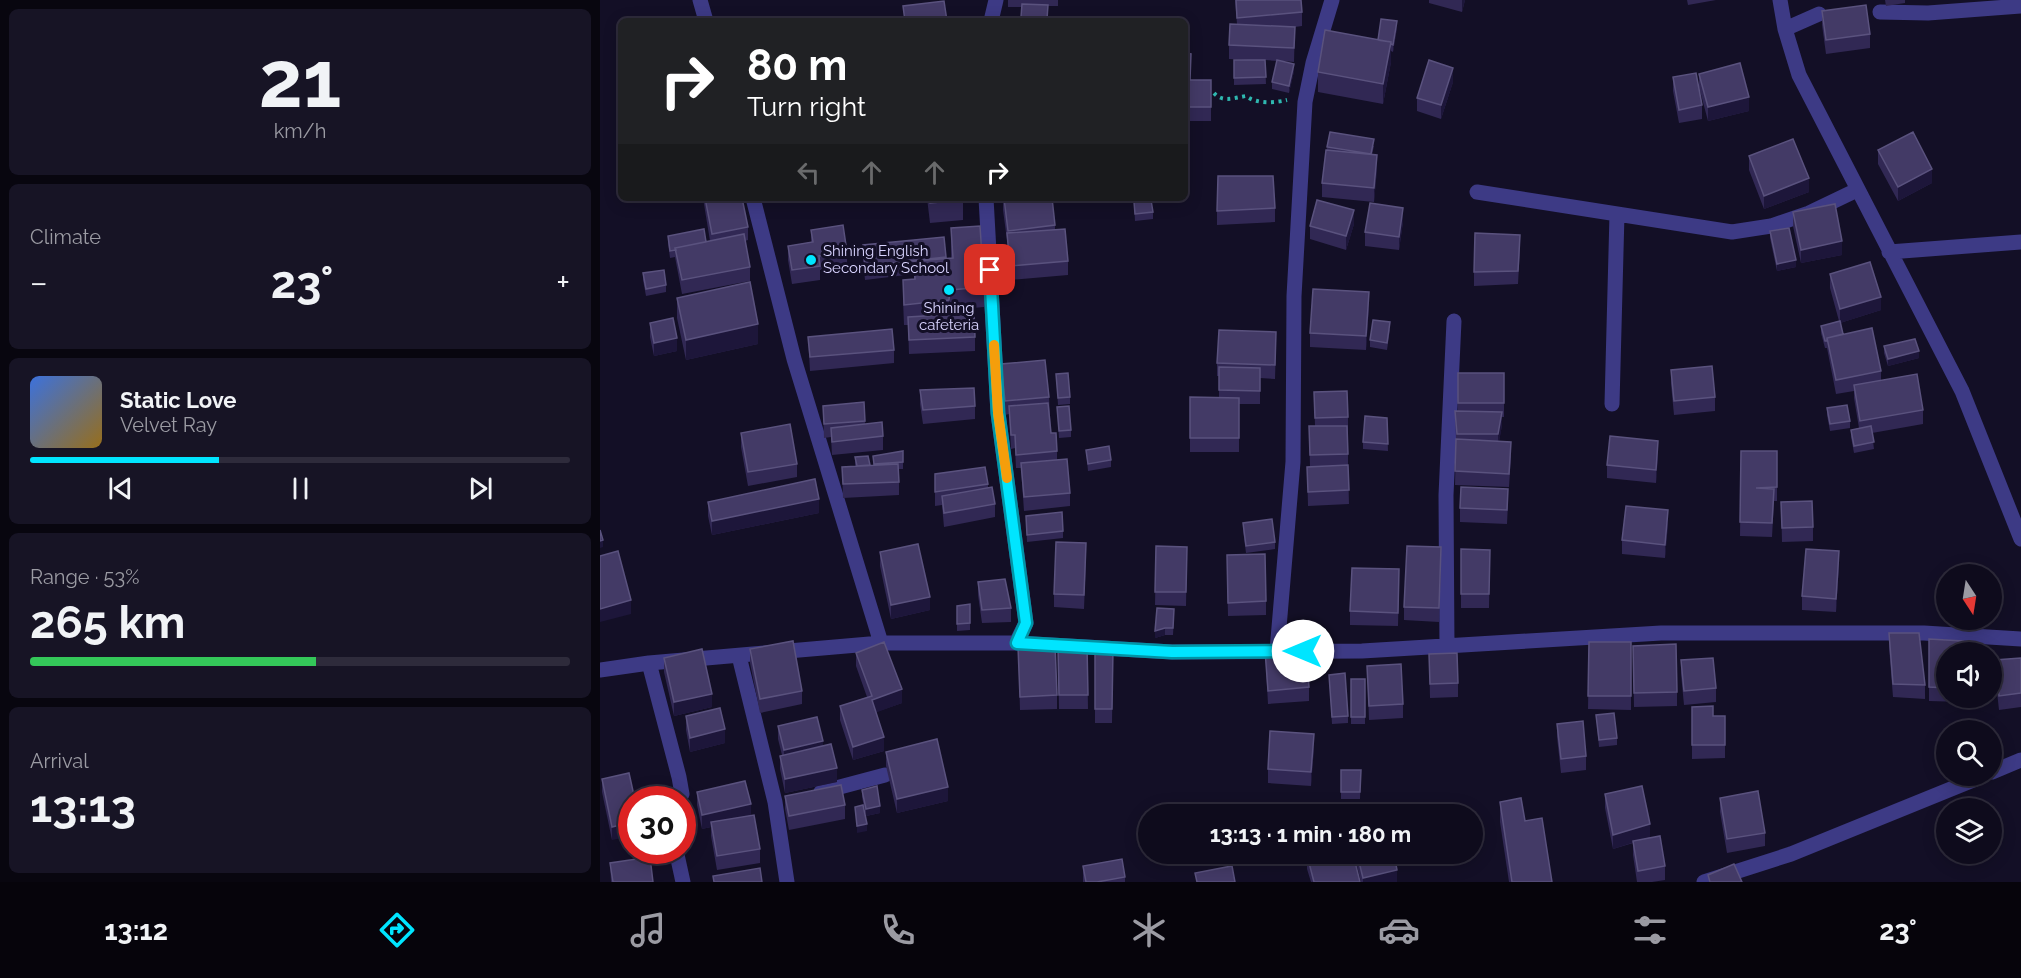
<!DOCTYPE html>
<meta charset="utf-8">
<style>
body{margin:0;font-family:Raleway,sans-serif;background:#171425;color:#f1f3f6;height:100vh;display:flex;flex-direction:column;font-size:22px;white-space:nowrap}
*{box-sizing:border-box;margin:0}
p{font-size:20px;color:#9b9ba3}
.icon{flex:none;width:33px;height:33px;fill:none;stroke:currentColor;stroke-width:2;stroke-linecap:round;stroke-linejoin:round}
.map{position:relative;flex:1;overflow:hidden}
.details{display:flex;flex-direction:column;gap:9px;padding:9px;background:#08060f;width:600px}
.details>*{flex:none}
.banner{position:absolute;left:18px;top:18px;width:570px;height:183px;border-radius:9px;box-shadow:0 3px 15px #0003,0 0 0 2px #2e2b3b;background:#202124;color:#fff;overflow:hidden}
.needle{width:39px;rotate:168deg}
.tools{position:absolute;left:1336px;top:564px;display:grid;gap:12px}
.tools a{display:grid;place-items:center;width:66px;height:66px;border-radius:50%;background:#0e0b1c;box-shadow:0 3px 15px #0003,0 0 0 2px #2e2b3b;font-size:30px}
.speed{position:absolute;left:18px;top:786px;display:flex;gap:12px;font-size:30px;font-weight:700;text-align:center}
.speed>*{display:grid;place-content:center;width:78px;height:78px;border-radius:50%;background:#0e0b1c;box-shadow:0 3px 15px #0003,0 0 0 2px #2e2b3b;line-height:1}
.speed .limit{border:9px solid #d22;background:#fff;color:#111}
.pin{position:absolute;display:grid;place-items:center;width:51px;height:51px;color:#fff;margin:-26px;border-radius:12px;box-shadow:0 3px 9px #0006}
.me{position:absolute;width:66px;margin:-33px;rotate:270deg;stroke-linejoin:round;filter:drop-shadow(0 0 4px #0008)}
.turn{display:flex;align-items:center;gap:21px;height:126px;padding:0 30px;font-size:27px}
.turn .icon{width:78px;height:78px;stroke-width:2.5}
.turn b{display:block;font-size:42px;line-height:51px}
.lanes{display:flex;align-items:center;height:57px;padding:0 30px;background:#0003;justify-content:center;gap:30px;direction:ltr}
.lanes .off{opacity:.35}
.big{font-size:45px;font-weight:700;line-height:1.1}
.details .card{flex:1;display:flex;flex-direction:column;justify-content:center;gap:9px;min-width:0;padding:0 21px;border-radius:9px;background:#171425}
.details .dial{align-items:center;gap:0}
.dial b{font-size:78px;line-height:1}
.song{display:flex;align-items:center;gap:18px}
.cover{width:72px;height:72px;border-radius:9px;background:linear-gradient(135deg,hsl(220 70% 55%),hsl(40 70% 35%))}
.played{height:6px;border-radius:3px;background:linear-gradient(90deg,#00e5ff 35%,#2e2b3b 35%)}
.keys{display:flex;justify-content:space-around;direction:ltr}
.heat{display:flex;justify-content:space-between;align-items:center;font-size:33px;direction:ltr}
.charge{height:9px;border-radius:4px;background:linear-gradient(90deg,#34c759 53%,#2e2b3b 0)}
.trip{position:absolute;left:538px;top:804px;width:345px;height:60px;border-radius:30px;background:#0e0b1c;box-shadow:0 3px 15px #0003,0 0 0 2px #2e2b3b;font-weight:700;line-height:60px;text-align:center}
.menu{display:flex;height:96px;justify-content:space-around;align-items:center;background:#06040b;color:#9b9ba3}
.menu .icon{width:42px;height:42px}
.menu .current{color:#00e5ff}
.menu b{font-size:27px;color:#f1f3f6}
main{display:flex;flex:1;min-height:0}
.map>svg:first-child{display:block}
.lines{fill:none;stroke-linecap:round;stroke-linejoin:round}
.path{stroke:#2fb8b0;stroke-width:4;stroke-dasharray:3 4.5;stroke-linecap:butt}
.street{stroke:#3d3a85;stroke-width:15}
.wall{fill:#312854}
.shaded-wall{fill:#1d163a}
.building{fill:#433a66;stroke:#5a527e;stroke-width:1.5}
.route-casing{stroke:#0095a6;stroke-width:15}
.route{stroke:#00e5ff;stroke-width:10}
.slow{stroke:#f59e0b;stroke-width:10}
.poi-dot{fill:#00e5ff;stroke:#130f26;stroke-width:2}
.labels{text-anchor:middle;stroke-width:6;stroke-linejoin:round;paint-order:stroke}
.poi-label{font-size:15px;fill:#d9d4ff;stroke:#130f26;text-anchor:start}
</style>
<main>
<section class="details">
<div class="card dial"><b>21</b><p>km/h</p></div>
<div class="card"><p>Climate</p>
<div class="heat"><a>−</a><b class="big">23°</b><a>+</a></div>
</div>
<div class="card">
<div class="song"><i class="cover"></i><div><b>Static Love</b><p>Velvet Ray</p></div></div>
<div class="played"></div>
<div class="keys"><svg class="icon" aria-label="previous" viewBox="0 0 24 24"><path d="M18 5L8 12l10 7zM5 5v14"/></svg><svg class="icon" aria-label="pause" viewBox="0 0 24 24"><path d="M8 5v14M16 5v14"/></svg><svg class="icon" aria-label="next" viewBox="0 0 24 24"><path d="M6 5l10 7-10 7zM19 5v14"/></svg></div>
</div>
<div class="card"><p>Range · 53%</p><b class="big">265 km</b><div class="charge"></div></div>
<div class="card"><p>Arrival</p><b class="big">13:13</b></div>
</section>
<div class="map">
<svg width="1421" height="882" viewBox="0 0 1421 882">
<rect width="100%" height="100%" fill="#130f26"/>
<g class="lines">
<path class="path" d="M607 92H613C622 103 633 98 646 96 656 104 675 103 687 100"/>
<path class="street" d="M100 0 106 21
M1180 0 1185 29 1199 75 1362 391 1421 539
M1280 12 1328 13 1421 6
M391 21 396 0
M1185 29 1219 14
M877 192 1132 232 1171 226 1209 213 1257 190
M153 198 194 359 281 643
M386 198 398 413 426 623 416 643
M1289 252 1421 242
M1012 404 1017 214
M847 647 846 495 854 321
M677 651 693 462 694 296 705 102 713 63 732 0
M139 656 175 802 187 882
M49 663 281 643H416L572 652 762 651 1061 633H1324L1421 639
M0 670 49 663 79 777 82 794 79 800
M1392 772 1421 760
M221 792 285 775
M76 850 83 882
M1104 882 1191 854 1383 776"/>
</g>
<path class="wall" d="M408 0H458V6H448L447 21H406L421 18 422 7H408Z
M635 0 702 12V26L695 27 694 62 683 61 694 71 689 93 672 89V82L677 61 665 60 666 84 634 85V60H647L629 59V45L637 24Z
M829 0H865L862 12 829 3Z
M1087 0H1116L1088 5Z
M1285 0H1305V3L1286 6Z
M1222 11 1270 34V48L1226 54 1222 25Z
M797 28 793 52 791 51V62L783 104 718 92V72L778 40Z
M585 53 590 80H611V121H585Z
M1099 74 1149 111 1108 121 1099 87Z
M1073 77 1102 105V119L1079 123 1073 91Z
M853 82 841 119 817 111V98Z
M774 146 772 155 777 169 774 202 722 197V183L727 147Z
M1278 150 1332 183 1298 201 1278 164Z
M1149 156 1209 192 1164 209 1149 170Z
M103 198H142L148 227V240L145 241 150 267V281L82 294 75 257 70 258 68 243V236L106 242 110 241Z
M327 198H363V220L330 223Z
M403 198 455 225V229L468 261V275L410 280 407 240 403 210Z
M534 202 553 212V219L535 221Z
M675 208V222L617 225V211Z
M1193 212 1242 255 1201 263 1193 226Z
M803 222 799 250 765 246V232Z
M754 224 746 250 710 239V226Z
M351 228 384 287V307L350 310 349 315 375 337V351L309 354 308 325H304L303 300V280L314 279V274L265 280 263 259V245L344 237 346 259 351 258Z
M211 230 247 252V265L220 270V280L192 284 188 260V246L211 242Z
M1170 231 1196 267 1177 271 1170 238Z
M920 248 918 284 874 286V272Z
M43 273 66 285V292L46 296 43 280Z
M1230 274 1281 310 1240 323 1243 334 1281 371V380L1323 410V424L1272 433 1274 449 1254 453 1251 437V430L1259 428 1254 398V391L1236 394 1227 348H1225L1221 333V326L1239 321 1230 288Z
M77 298 158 344 86 360 77 318Z
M769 306 766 350 710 347V333Z
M50 323 77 351 54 356 50 337Z
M790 329 787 350 770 347V340Z
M208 337 294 350V363L210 371Z
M676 346 675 379 660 378V404H639V452H590V397H619V376H617V363Z
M1284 346 1319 358 1288 366 1284 353Z
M401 364 449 397 451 433 457 451V459L470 493V506L424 511 421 468H416L415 448 411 449 409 414 405 415 401 378Z
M1071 370 1115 397V411L1074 415 1071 384Z
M858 373H904V417H902V425L899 441 911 456 909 487 855 485 856 439 855 411H858Z
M456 374 470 397V404L458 405Z
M320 390 375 406V419L323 424 320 404Z
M714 392 748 417V466V465L749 504 708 506 707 467H710L709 426H715Z
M264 402 265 424 283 436V450L232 455 231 437 224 438 223 406Z
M457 407 471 430V437L459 438Z
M1227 408 1250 421V428L1230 431 1227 415Z
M787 418 788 451 763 449V442Z
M141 433 197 464V477L148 486 141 447Z
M486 450 511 460V467L488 471Z
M303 451V469H299V495L243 498 242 467 255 466V457L270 465H273V456Z
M1141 451H1177V501H1174L1172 537 1140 536Z
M1058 455 1056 483 1007 478V465Z
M335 474 388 484V488L395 504V517L344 527 342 505 335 506Z
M108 502 219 513 112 535 108 516Z
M1181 502 1213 527V541L1182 542Z
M908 503 907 524 860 522V508Z
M426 516 463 531V538L427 542Z
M643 523 675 542V549L646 553 643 530Z
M1068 524 1065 558 1022 554V540Z
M556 546 587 547 586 606 555 605Z
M861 549 890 550 889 608H861Z
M280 552 330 610 291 619 280 566Z
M486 557 484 609 454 607V594Z
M841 561 839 622 804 620V607Z
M1239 565 1236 612 1202 610V596Z
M627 569 666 601V615L628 616Z
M378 582 411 608V622L382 623 378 595Z
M799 583 798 626 750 625V611Z
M370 604V630L357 631V606Z
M574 616 573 635H565L555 638Z
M1289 633 1325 685V699L1293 697 1289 647Z
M1329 639 1347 652V698H1363V702L1329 701Z
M989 642H1031V710L988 709Z
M487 646 488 709H459L458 647Z
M418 647 457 695V709L420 710Z
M150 649 202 691V704L160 713 150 663Z
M513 649 512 723H495V650Z
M665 650 709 687V701L668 704Z
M256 653 302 703 276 712 284 751 253 760 240 720V706L267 697 256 666Z
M829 654 858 683V697L830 698Z
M64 658 112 707 74 716 64 672Z
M1421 658V707L1399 710 1395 674V660Z
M1033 659 1077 692V706L1034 707Z
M1081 660 1116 688V702L1084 705 1081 674Z
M767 666 803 704V718L769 720Z
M729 675 748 716V723L732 724Z
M751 679H765V724H751Z
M1092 707 1113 716H1125V758L1092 759Z
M996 715 1017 738V745L999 747Z
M86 716 125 743 90 752 86 730Z
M957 724 986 756V770L961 773 957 737Z
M178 726 223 746 237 782 185 793 180 769V756L182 755 178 739Z
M714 748 711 786 668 783V769Z
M286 752 348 801 297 813 286 766Z
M741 770H761L760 799H741Z
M2 779 35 800 12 840 2 792Z
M262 790 280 813 266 816 262 797Z
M97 792 151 816 160 849V863L117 870 111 836V827L102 829 97 805Z
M1005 794 1050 837 1065 866V880L1052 882H1037L1033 855V843L1013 849 1005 808Z
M185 796 245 805V819L189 830 185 809Z
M1120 798 1165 833V846L1127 853 1120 812Z
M900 802 925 821 952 882H909L900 822Z
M754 854H794L797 882H761Z
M707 855 760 882H711L707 869Z
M10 863 53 882H11Z
M483 866 525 877V882H483Z"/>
<path class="shaded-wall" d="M862 0H865L862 12Z
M797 21V28L793 52V45Z
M791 42V62L783 104V84Z
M694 64V71L689 93V86Z
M853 68V82L841 119V105Z
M1149 97V111L1108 121V107Z
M777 155V169L774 202V188Z
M1332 169V183L1298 201V187Z
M1209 178V192L1164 209V196Z
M803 208V222L799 250V237Z
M754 210V224L746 250V236Z
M1242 241V255L1201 263V250Z
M1196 260V267L1177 271V264Z
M350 290V310L349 320V300Z
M769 292V306L766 350V336Z
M1281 297V310L1240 323V309Z
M158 324V344L86 360V340Z
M77 338V351L54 356V343Z
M1319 351V358L1288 366V359Z
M902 412V425L898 448V434Z
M1058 441V455L1056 483V470Z
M219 499V513L112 535V521Z
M1068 510V524L1065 558V545Z
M3 540V547L0 548V541Z
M1239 551V565L1236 612V599Z
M330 597V610L291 619V605Z
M31 600V614L0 622V609Z
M565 628V635L555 638V631Z
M302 689V703L272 714V700Z
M112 694V707L74 716V702Z
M125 729V743L90 752V738Z
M714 734V748L711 786V772Z
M284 737V751L253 760V747Z
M223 741V755L184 764V750Z
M237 768V782L185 793V779Z
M348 787V801L297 813V799Z
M151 804V818L111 822V827L102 829V815Z
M280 806V813L266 816V809Z
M32 822V836L12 840V827Z
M267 824V831L257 833V826Z
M1050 824V837L1013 849V835Z
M797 870V882H763V878Z"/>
<path class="building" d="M636 0H701L702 12 637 18Z
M344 1 347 21H305L303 6Z
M422 4 448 5 447 19 435 18 434 17H421Z
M1266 5 1270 34 1226 40 1222 11Z
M434 17 435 21H407L406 19Z
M781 19 797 21 793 45 791 44V42L778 40Z
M630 24 695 27 694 48 629 45Z
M725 30 791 42 783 84 718 72Z
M585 53 591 54 590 80H585Z
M634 60H665L666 77 634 78Z
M677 60 694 64 689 86 672 82Z
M829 60 853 68 841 105 817 98Z
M1140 63 1149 97 1108 107 1099 74Z
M1096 73 1102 105 1079 110 1073 77Z
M585 80H611V107H585Z
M730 132 774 139 771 154 727 147Z
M1313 132 1332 169 1298 187 1278 150Z
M1193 139 1209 178 1164 196 1149 156Z
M726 150 777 155 774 188 722 183Z
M618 176H673L675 208 617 211Z
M105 198H142L148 227 112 234Z
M329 198H363V200L330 203Z
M404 198H452L455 225 408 231Z
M551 200 553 212 535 214 534 202Z
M717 200 754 210 746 236 710 226Z
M770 203 803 208 799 237 765 232Z
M1235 204 1242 241 1201 250 1193 212Z
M243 225 247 252 219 256 220 266 192 270 188 246 213 242 211 230Z
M380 226 384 287 350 290 349 300 304 305 303 280 315 279 314 261 353 258 351 228Z
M1189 228 1196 260 1177 264 1170 231Z
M104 229 106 242 75 248 76 250 70 251 68 236Z
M465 229 468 261 410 266 407 233Z
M875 233 920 235 918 271 874 272Z
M144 234 150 267 82 280 75 248Z
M344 237 346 257 265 266 263 245Z
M1270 262 1281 297 1240 309 1230 274Z
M64 270 66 285 46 289 43 273Z
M150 282 158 324 86 340 77 298Z
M713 289 769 292 766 336 710 333Z
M374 313 375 337 309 340 308 317Z
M73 318 77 338 54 343 50 323Z
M773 320 790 322 787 343 770 340Z
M1240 321 1243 334 1227 338V341H1225L1221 326Z
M1272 328 1281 371 1236 380 1227 338Z
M292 329 294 350 210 357 208 337Z
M619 330 676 332 675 365 617 363Z
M1315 339 1319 351 1288 359 1284 346Z
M445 360 449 397 405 401 401 364Z
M1112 366 1115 397 1074 401 1071 370Z
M619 367 660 368V391L619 390Z
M468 373 470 397 458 398 456 374Z
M858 373H904V403H858Z
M1317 374 1323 410 1260 421 1254 385Z
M374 388 375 406 323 410 320 390Z
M747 391 748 417 715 418 714 392Z
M590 397 639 398V438H590Z
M264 402 265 421 224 424 223 406Z
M448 403 451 433H456L457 451 416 455 415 435H411L409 406Z
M1247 405 1250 421 1230 424 1227 408Z
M469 406 471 430 459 431 457 407Z
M855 411 902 412 898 434H857Z
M765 416 787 418 788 444 763 442Z
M282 422 283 436 232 442 231 428Z
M190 424 197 464 148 472 141 433Z
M709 426H747L748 454 710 455Z
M1271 426 1274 442 1254 446 1251 430Z
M1010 436 1058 441 1056 470 1007 465Z
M856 439 911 442 909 474 855 471Z
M509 446 511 460 488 464 486 450Z
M303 451V462L274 464 273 456Z
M1141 451H1177V487L1156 488 1174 489 1172 523 1140 522Z
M268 456 270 465 257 466 255 457Z
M467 459 470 493 424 497 421 463Z
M298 464 299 482 243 484 242 467Z
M748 465 749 490 708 492 707 467Z
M385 467 388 484 335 492V474Z
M215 479 219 499 112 521 108 502Z
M392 487 395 504 344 513 342 496Z
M861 487 908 489 907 510 860 508Z
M1212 501 1213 527 1182 528 1181 502Z
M1026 506 1068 510 1065 545 1022 540Z
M462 512 463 531 427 535 426 516Z
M672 519 675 542 646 546 643 523Z
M0 530 3 540 0 541Z
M456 542 486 543 484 595 454 594Z
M318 544 330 597 291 605 280 552Z
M556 546 587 547 586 592H555Z
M807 546 841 547 839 608 804 607Z
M861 549 890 550 889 594H861Z
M1206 549 1239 551 1236 599 1202 596Z
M18 551 31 600 0 609V556Z
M665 554 666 601 628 603 627 555Z
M752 568 799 569 798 613 750 611Z
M405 579 411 608 382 610 378 582Z
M370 604V623L357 624V606Z
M557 608 574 609 573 628H565L555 631Z
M1289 633H1319L1325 685 1293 684Z
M1329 639 1363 641V652H1347V688L1329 687Z
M193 641 202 691 160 699 150 649Z
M284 642 302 689 272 700 284 737 253 747 240 706 272 696 256 653Z
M989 642H1031V696H988Z
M1076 644 1077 692 1034 693 1033 646Z
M455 645 457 695 420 697 418 647Z
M487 646 488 695H459L458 647Z
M706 647 709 687 668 691 665 650Z
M102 649 112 694 74 702 64 658Z
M513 649 512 709H495V650Z
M857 653 858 683 830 684 829 654Z
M1113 658 1116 688 1084 691 1081 660Z
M1421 658V693L1399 696 1395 660Z
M801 664 803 704 769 706 767 666Z
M745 673 748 716 732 717 729 675Z
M751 679H765V717H751Z
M1113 706V716H1125V745H1092V707Z
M120 708 125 729 90 738 86 716Z
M1014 713 1017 738 999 740 996 715Z
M217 717 223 741 184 750 178 726Z
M983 721 986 756 961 759 957 724Z
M670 731 714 734 711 772 668 769Z
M337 739 348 787 297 799 286 752Z
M231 744 237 768 185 779 180 756Z
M741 770H761L760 792H741Z
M29 773 35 800H32V822L12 827 2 779Z
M145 781 151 804 102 815 97 792Z
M241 785 245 805 189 816 185 796Z
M277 786 280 806 266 809 262 790Z
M1042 786 1050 824 1013 835 1005 794Z
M1158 791 1165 833 1127 839 1120 798Z
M921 798 925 821 942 818 952 882H912L900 802Z
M263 805 267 824 257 826 255 807Z
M154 815 160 849 117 856 111 822Z
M1060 836 1065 866 1038 871 1033 841Z
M714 854H753L760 882H714L707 855Z
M757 854H794L797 870 763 878Z
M50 857 53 882H13L10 863Z
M522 859 525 877 497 882H486L483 866Z
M1134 864 1142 882H1110L1108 875Z
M632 866 635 882H597L595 873Z
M160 868 162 882H114L113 876Z"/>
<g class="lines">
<defs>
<path id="route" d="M390 270 398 413 426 623 417 643 572 652 703 651"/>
</defs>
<use href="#route" class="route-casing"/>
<use href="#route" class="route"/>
<path class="slow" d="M394 345 398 413 407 478"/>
</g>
<g class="poi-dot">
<circle cx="211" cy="260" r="6"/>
<circle cx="349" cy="290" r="6"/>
</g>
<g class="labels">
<g class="poi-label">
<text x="223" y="256">Shining English<tspan x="223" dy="17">Secondary School</tspan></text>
<text x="349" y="313" text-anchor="middle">Shining<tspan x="349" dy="17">cafeteria</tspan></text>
</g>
</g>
</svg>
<div class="tools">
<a><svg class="needle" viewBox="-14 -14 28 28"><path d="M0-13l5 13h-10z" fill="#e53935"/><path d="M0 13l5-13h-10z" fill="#9b9ba3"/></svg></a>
<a><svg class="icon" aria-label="sound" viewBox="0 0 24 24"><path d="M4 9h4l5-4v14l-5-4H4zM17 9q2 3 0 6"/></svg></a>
<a><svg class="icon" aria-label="search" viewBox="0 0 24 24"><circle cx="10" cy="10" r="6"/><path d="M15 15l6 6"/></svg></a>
<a><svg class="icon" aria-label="layers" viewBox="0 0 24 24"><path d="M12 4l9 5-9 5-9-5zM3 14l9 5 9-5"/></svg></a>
</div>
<div class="speed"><div class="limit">30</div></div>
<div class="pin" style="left:390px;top:270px;background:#d93025"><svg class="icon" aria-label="arrive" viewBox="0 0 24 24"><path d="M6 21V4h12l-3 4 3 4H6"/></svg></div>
<svg class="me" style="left:703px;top:651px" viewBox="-20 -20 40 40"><circle r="19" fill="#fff"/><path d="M0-13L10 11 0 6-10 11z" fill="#00e5ff"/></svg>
<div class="trip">13:13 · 1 min · 180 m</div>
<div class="banner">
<div class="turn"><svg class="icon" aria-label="right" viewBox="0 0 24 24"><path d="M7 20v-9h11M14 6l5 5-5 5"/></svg><div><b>80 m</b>Turn right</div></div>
<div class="lanes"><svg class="icon off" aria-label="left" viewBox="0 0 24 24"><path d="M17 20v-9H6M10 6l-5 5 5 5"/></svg><svg class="icon off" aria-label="ahead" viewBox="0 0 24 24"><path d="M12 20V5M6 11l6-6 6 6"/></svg><svg class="icon off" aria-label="ahead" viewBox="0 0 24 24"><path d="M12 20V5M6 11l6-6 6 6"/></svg><svg class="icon" aria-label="right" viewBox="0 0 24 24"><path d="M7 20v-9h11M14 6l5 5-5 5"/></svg></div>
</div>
</div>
</main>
<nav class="menu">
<b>13:12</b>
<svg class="icon current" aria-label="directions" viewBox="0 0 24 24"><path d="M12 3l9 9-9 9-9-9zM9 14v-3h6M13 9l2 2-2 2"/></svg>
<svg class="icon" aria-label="music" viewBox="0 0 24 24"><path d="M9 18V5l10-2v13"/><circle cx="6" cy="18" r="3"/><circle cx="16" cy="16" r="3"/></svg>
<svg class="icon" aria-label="phone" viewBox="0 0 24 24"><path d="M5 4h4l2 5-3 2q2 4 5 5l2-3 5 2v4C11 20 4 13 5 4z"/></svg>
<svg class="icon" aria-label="climate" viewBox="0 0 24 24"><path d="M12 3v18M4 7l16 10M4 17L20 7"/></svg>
<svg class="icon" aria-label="car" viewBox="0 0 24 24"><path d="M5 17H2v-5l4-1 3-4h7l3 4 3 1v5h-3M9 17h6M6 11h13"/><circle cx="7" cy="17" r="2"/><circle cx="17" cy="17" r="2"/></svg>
<svg class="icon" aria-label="filters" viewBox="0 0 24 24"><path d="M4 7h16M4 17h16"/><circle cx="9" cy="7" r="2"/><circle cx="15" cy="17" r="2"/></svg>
<b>23°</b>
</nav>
